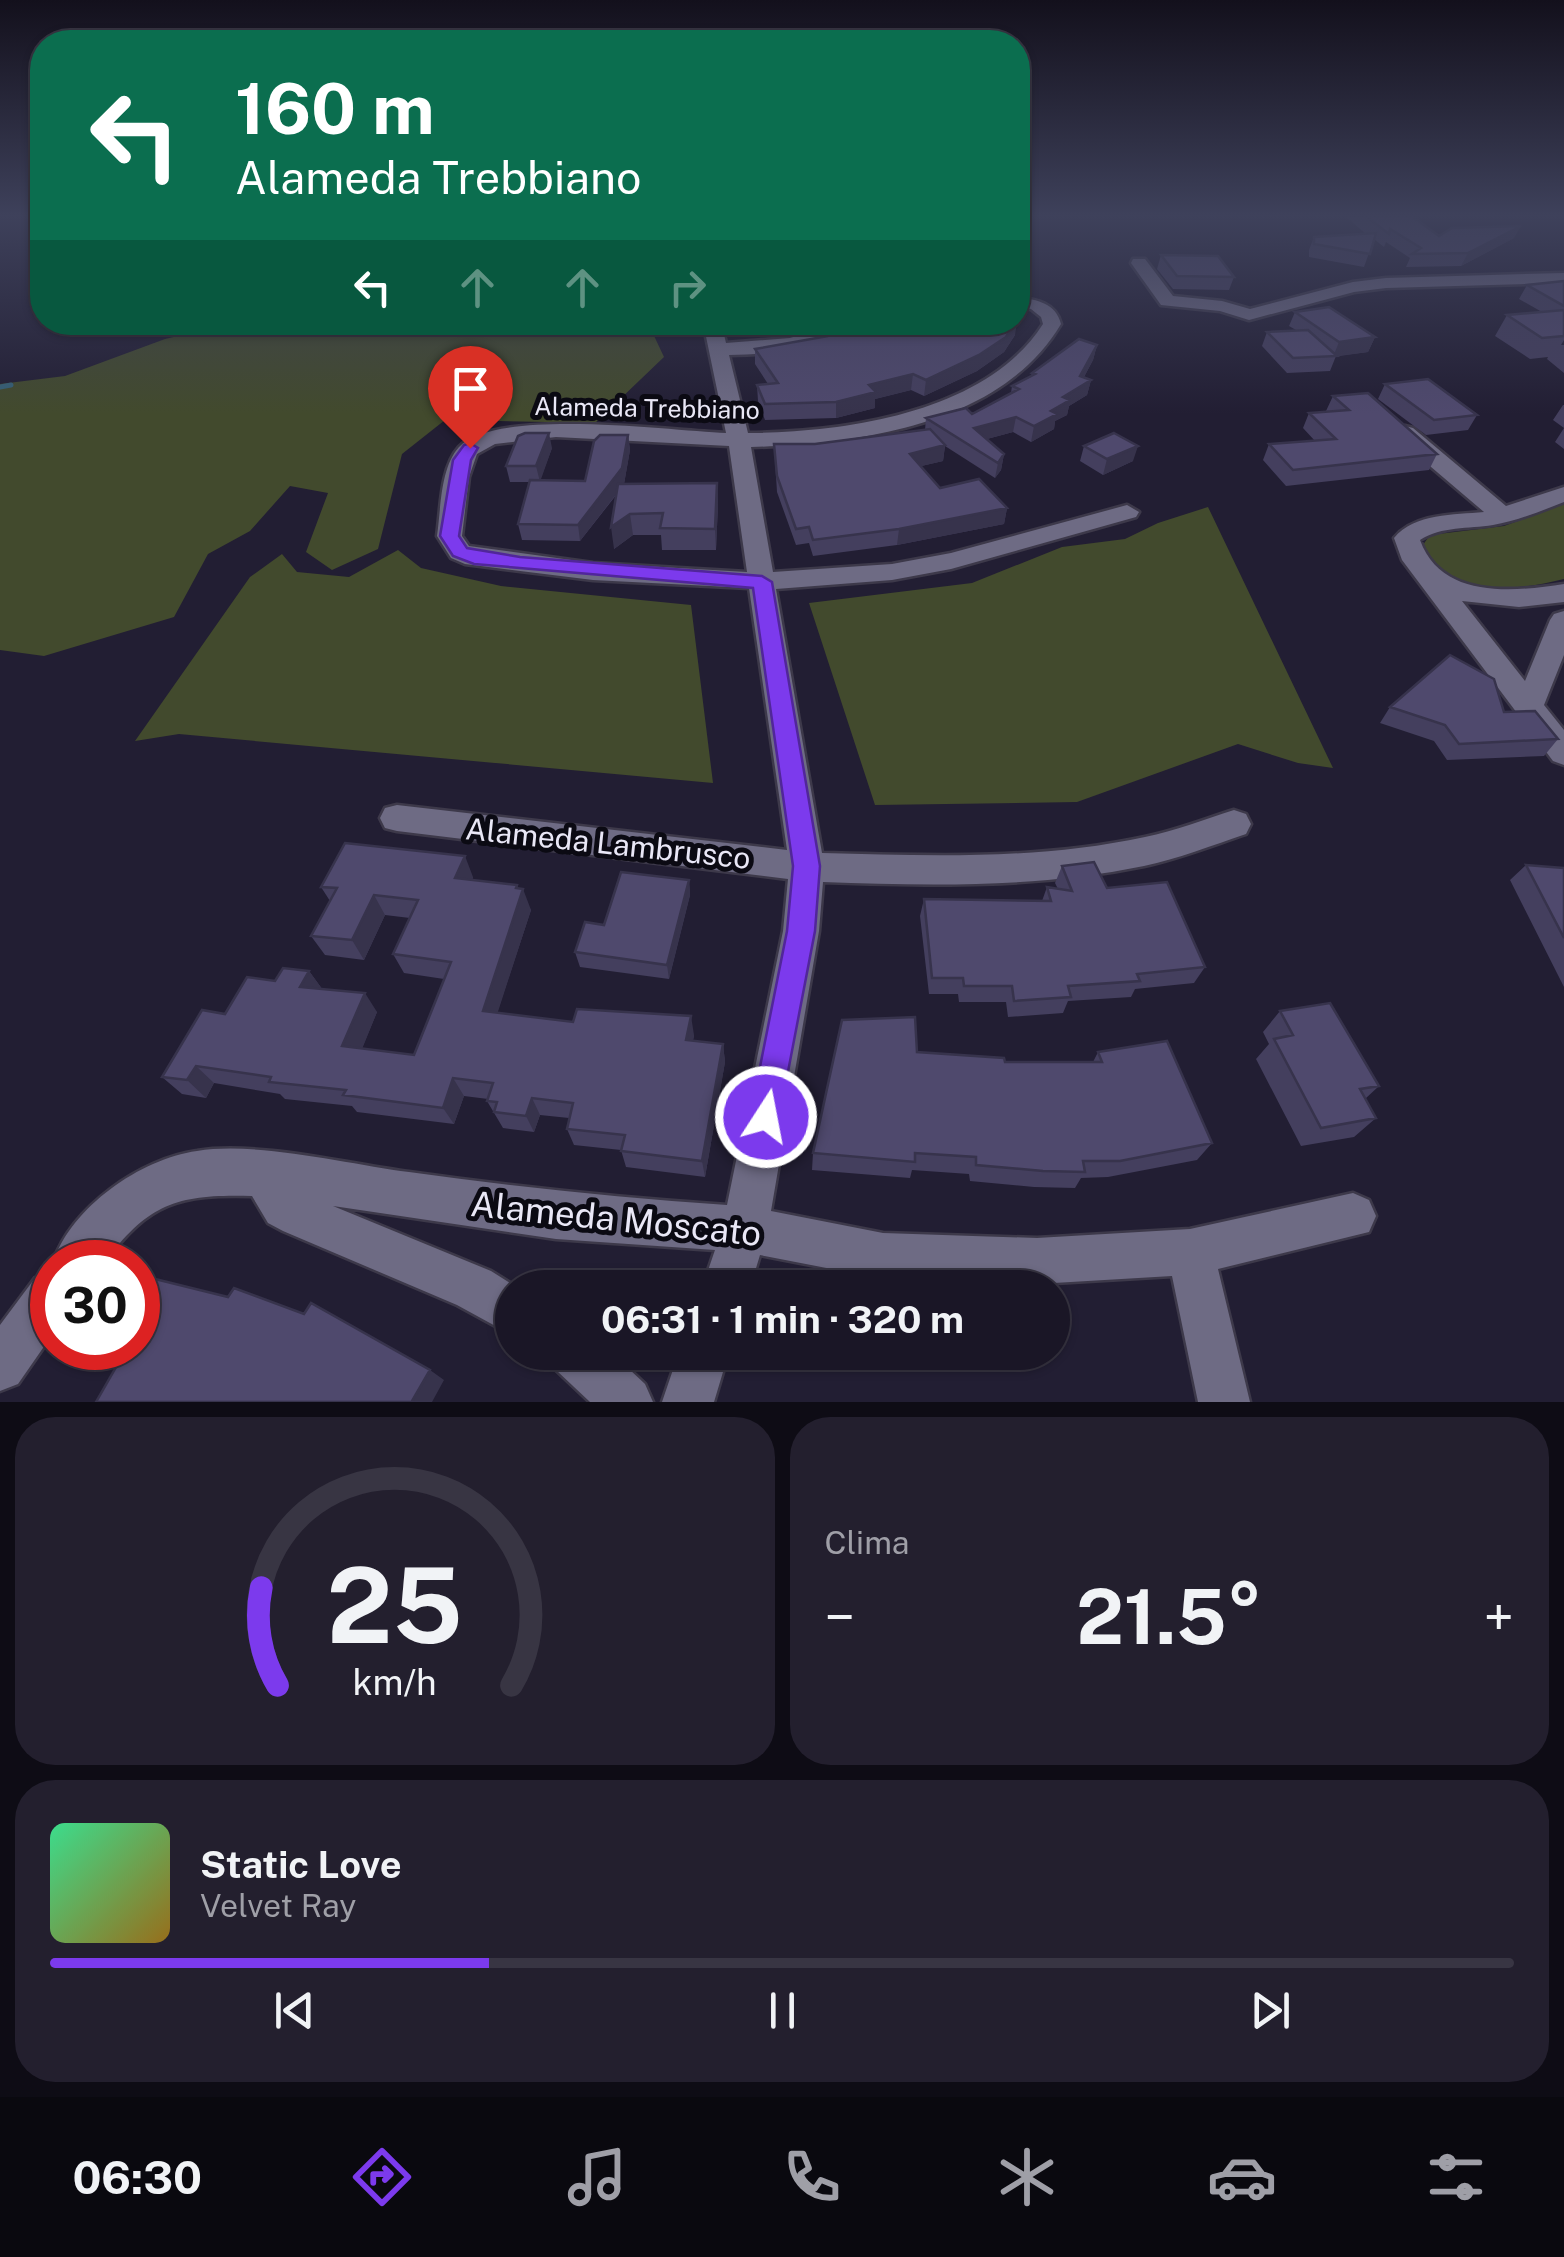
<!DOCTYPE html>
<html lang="pt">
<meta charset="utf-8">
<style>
body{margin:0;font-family:"Public Sans",sans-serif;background:#231f2e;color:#f1f3f6;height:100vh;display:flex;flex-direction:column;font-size:38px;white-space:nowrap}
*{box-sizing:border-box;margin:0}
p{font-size:32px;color:#9f9fa7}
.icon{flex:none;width:55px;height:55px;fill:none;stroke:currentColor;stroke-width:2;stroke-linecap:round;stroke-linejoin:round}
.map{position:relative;height:1402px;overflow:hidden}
.panel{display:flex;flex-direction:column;gap:15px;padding:15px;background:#0e0c15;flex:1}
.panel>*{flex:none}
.top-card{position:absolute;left:30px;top:30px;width:1000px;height:305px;border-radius:40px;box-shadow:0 2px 8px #0004,0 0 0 2px #383543;background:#0b6e4f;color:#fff;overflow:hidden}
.speed{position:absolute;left:30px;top:1240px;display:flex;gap:20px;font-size:50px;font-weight:700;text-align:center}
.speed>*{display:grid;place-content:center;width:130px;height:130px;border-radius:50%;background:#1a1626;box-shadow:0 2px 8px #0004,0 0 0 2px #383543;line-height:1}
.speed .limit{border:15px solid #d22;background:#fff;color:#111}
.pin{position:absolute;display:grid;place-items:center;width:85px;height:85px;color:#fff;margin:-102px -42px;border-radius:50% 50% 50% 0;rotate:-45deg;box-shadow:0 0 10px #0007}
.pin .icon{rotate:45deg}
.me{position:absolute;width:110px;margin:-55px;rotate:11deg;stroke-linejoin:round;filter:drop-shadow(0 0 8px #0008)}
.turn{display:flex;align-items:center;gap:35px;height:210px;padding:0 40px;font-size:45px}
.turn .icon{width:130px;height:130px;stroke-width:2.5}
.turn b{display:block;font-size:70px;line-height:85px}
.lanes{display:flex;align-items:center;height:95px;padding:0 40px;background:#0003;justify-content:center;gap:50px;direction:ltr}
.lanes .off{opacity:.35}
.big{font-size:75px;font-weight:700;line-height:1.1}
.panel .widget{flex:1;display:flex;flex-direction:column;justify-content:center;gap:15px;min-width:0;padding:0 35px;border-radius:40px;background:#231f2e}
.panel .dial{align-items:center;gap:0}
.dial svg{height:260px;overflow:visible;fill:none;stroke:#383543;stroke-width:7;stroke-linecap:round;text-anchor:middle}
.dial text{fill:#f1f3f6;stroke:none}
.song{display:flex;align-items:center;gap:30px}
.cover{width:120px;height:120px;border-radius:15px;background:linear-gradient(135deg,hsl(150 70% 55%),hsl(40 70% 35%))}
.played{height:10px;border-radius:5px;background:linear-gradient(90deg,#7c3aed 30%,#383543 30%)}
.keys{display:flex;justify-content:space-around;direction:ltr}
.heat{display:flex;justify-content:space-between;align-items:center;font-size:55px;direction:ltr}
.panel .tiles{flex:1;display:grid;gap:15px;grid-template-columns:1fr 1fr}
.widget:last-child{grid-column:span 2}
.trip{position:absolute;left:495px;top:1270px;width:575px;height:100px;border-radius:50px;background:#1a1626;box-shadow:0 2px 8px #0004,0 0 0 2px #383543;font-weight:700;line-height:100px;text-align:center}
.menu{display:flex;height:160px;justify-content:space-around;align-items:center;background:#0a090f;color:#9f9fa7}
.menu .icon{width:70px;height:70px}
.menu .on{color:#7c3aed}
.menu b{font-size:45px;color:#f1f3f6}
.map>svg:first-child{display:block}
.green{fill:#424a2d}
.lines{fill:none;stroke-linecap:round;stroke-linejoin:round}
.stream{stroke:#366076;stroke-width:5}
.minor-casing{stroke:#3d394a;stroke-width:5}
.minor{fill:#6e6b84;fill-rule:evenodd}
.wall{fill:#443f5e}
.shaded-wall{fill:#37334c}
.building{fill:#4f496d;stroke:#37334c;stroke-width:2.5}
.route{fill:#7c3aed;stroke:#51269a;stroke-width:2.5}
.labels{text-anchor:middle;stroke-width:10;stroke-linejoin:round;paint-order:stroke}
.far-street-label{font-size:25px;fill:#e9e7f6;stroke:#0b0a13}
.street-label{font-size:30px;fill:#e9e7f6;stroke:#0b0a13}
.near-street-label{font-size:35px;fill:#e9e7f6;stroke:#0b0a13}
</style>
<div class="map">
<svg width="1564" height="1402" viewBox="0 0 1564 1402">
<rect width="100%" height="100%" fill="#221e33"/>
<path class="green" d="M238 322 648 323 664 357 595 423 445 420 402 454 378 549 332 570 306 552 328 493 290 486 250 531 208 554 174 617 44 656 0 650V384L65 376 165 339Z
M1564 504V579C1512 592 1456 596 1420 549L1430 535 1504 526Z
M1208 507 1333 768 1298 763 1238 744 1077 802 875 805 809 603 972 583 1062 547 1125 539 1158 523Z
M398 550 421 568 501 586 691 605 713 783 179 734 135 741 250 577 282 554 297 572 349 577Z"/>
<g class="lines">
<path class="stream" d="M0 387 11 385"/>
<defs>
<path id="minor" d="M1018 217H1029L1026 229 1018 234Z
M1133 259H1145L1173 296 1222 301 1250 309 1353 282 1386 278 1564 273V283L1386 288 1354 292 1249 320 1220 311 1161 305 1131 263Z
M1018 297C1037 300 1056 303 1061 324 1001 425 859 444 751 447L773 572 892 564 951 553 1127 505 1139 512 1136 517 951 569 892 580 776 589 822 853C930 856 1038 860 1145 837 1175 831 1205 819 1234 810L1246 814 1251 824 1246 834C1213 845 1178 859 1144 866 1037 888 931 886 823 882L819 931 771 1211 883 1233 1037 1238 1190 1229 1353 1193 1369 1200 1376 1216 1369 1232 1218 1269 1250 1402H1198L1172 1276 1037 1284 883 1279 760 1255 750 1288H702L715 1250 556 1239 333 1206 491 1271 518 1288H512V1335L457 1305 283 1231 268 1223 252 1196C180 1194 149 1202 105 1262H53C72 1207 140 1159 197 1151 256 1141 348 1164 409 1172 515 1187 620 1198 727 1205L783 931 788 879 397 831 385 828 380 818 385 808 397 805 787 850 749 588 593 580 465 564 451 558 437 536C441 509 440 468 459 447 497 407 671 431 726 433L703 322H721L726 343 790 338 843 322H869C835 351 772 354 729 355L748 433C845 432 986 413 1043 324L1041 317 1031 309 1018 307ZM556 437 729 446 747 572 593 563 469 546 462 536 469 477 477 454 495 444Z
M1405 426 1413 428 1506 506 1564 487V502C1541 511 1517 521 1493 525 1468 529 1442 526 1420 540 1441 599 1513 592 1564 584V602L1519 607 1462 601 1525 681 1550 620 1554 614 1564 611V655L1544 705 1564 730V765L1553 761 1402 560 1394 538C1415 513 1454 515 1484 512L1397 438 1394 433 1397 428Z
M52 1271V1335L18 1384 0 1391V1325L35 1278Z
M549 1352H611L645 1384 653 1402H590L556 1370Z
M679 1352H729L714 1402H662Z"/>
</defs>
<use href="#minor" class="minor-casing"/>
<use href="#minor" class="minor"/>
</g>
<path class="wall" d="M1346 217H1413L1439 236 1514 238 1461 266 1406 267 1410 258 1386 242 1384 247 1374 239 1364 267 1309 257V250L1314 237 1366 234Z
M1161 255 1234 277 1229 290 1173 289 1157 269Z
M1564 281V340L1561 345H1564V373L1547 359 1548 357 1530 359 1495 336 1507 315 1542 312 1519 299 1527 285Z
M1295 312 1375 337 1368 352 1336 356 1330 371 1287 373 1262 346 1267 332 1296 330 1289 326Z
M771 322H832L786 335 771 328Z
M821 334 1015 335 1004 352 977 371 924 396 911 390 875 399V408L836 418 765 420 758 401 757 385 768 384 755 364V349L821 337Z
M1097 345 1093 360 1084 377 1091 380 1087 395 1069 406 1067 415 1055 421 1054 429 1031 442 1013 432 987 439 1004 454 1001 470 995 478 945 446 943 461 921 466 940 488 1007 508 1004 524 897 545 813 556 809 543 796 545 777 492 774 444H815L925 430 926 418 972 414 1011 393 1012 386 1031 376 1032 373Z
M1385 384 1477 415 1468 430 1426 435 1378 399Z
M1333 396 1437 454 1429 470 1286 486 1263 460 1269 444 1315 441 1303 428 1309 413 1326 411Z
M1563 405H1564V428L1553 420Z
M1564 428V449L1555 442Z
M628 435 630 450 624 484 717 483 718 504 716 550H662L661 535H633L614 549 617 494 580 541 522 540 518 524 530 482H510L506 466 552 448 540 480 585 481Z
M1084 446 1133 461 1103 475 1080 461Z
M1390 707 1504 712 1558 739 1544 756 1447 760 1434 741 1380 723Z
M1526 865 1564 868V987L1510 880Z
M1062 866 1107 888 1205 967 1194 983 1135 989 1131 997 1068 1001 1063 1013 1008 1017 1006 1002H959L958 994H929L920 916 924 899 1042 901 1047 887 1058 889 1055 883Z
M473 877 472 880 518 889 531 910 497 1013 694 1035 693 1041 723 1044 725 1062 705 1177 626 1167 621 1150 574 1145 567 1129 569 1118 540 1115 534 1132 503 1128 487 1101 488 1099 464 1096 454 1124 357 1112 352 1106 285 1099 280 1094 214 1083 206 1098 182 1094 162 1077 225 1014 275 981 309 971 322 989 377 1012 362 1048 414 1055 444 979 404 973 393 954 410 918 385 915 364 960 325 955 311 936 330 901 321 887Z
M689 880 690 895 669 979 580 967 575 952Z
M1280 1011 1379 1086 1365 1099 1376 1118 1354 1137 1301 1146 1256 1059 1269 1044 1263 1032Z
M917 1052 1005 1062H1093L1098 1052 1212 1143 1197 1160 1108 1177 1081 1178 1075 1188 1034 1187 970 1181 969 1174 912 1170 910 1178 812 1170 813 1153Z"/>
<path class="shaded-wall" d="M1521 226 1514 238 1461 266 1468 253Z
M786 322H832L786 335Z
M1013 322H1017L1015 335 1004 352 977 371 924 396 926 380Z
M1375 337 1368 352 1333 357 1339 342Z
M1097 345 1093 360 1078 388 1091 380 1087 395 1069 406 1067 415 1055 421 1054 429 1031 442 1034 426 1063 397 1080 376Z
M913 374 911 390 875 399V408L836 418V402L869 385Z
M1016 417 1013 432 972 443 974 428Z
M549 433 552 448 540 482 536 466Z
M628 435 630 450 624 484 580 541 578 525Z
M945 445 943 461 909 469 910 454Z
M1138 446 1133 461 1103 475 1107 459Z
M1004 454 1001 470 995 478 998 463Z
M717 483 718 504 716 550 715 529Z
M1007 508 1004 524 897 545 899 529Z
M630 514 633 535 614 549 611 527Z
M465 856 473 877 464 899 455 878Z
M689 880 690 895 669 979 667 965Z
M517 885 521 896 523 889 531 910 492 1030 483 1011Z
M374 895 385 915 364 960 352 940Z
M309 971 323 990 300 987Z
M365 993 377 1012 356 1064 342 1046Z
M691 1016 694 1035 689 1058 686 1040Z
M723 1044 725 1062 705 1177 702 1161Z
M196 1066 214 1083 206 1098 187 1080Z
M453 1078 464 1096 454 1124 443 1108Z
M532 1098 540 1115 534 1132 526 1116Z
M430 1370 444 1380 432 1402H414L412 1401Z"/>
<path class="building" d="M1367 217H1413L1439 236 1452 228 1521 226 1468 253 1412 254 1421 248 1390 229 1389 234Z
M1376 233 1370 254 1314 244V237Z
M1161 255 1218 256 1234 277 1177 276Z
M1564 281V306L1527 285Z
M1329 307 1375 337 1339 342 1295 312Z
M1564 310V336L1542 338 1507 315Z
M846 322H1015L1006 337 979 355 926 380 913 374 869 385 876 392 836 402 765 404 757 385 778 383 755 349 828 336 821 334Z
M1308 330 1337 356 1293 358 1267 332Z
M1079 339 1097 345 1080 376 1091 380 1063 397 1070 400 1051 411 1057 414 1034 426 1016 417 974 428 1004 454 998 463 926 418 966 408 972 414 1019 389 1012 386 1035 374 1032 373Z
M1428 379 1477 415 1434 420 1385 384Z
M1368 393 1437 454 1293 470 1269 444 1336 439 1309 413 1349 410 1333 396Z
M930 429 945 445 910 454 940 488 979 479 1007 508 899 529 813 540 809 527 796 529 777 476 774 444H815Z
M525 433H549L536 466H506L518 436Z
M1114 433 1138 446 1107 459 1084 446Z
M600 435H628L622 468 578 525 518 524 530 480 585 481 594 441Z
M717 483 715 529 660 528 663 513 630 514 611 527 618 484Z
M1450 655 1494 679 1504 712 1535 711 1558 739 1459 744 1445 725 1390 707Z
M345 843 465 856 455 878 517 885 516 888 523 889 483 1011 573 1022 577 1009 691 1016 686 1040 723 1044 702 1161 621 1151 625 1135 567 1129 573 1103 532 1098 526 1116 494 1112 497 1102 487 1101 493 1083 453 1078 443 1108 343 1095 346 1090 269 1082 271 1077 196 1066 187 1080 162 1077 202 1010 225 1014 247 977 275 981 283 968 309 971 300 987 365 993 342 1046 414 1055 451 962 393 954 418 900 374 895 352 940 311 936 337 888 321 887Z
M1094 862 1107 888 1167 882 1205 967 1137 974 1140 981 1068 986 1071 997 1014 1001 1012 986H964L963 978H932L924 899 1051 901 1047 887 1072 891 1062 866Z
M1526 865 1564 868V938Z
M621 872 689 880 667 965 575 952 585 922 604 925Z
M1330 1003 1379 1086 1360 1089 1376 1118 1321 1128 1274 1039 1293 1035 1280 1011Z
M915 1017 917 1052 1004 1058 1005 1062H1102L1098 1052 1167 1041 1212 1143 1120 1161H1083L1085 1172 1043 1171 976 1165V1157L915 1153V1162L813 1153 842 1020Z
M139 1275 228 1297 234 1288 304 1314 311 1303 430 1370 412 1401 414 1402H96L127 1348H138V1329L143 1319 138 1317V1277Z"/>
<linearGradient id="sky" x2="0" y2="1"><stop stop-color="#13101c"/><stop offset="0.52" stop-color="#3e415b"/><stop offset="1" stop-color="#3e415b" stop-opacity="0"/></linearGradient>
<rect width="1564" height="414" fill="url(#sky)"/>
<path class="route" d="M470 443 478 448 471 460 459 536 467 548 520 557 762 576 772 582 820 866 815 931 777 1129 766 1133 755 1129 750 1117 787 931 793 866 753 588 474 564 453 556 440 536 453 460 464 445Z"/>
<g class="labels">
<g class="far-street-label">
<text transform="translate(647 408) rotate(1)" y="9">Alameda Trebbiano</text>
</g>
<g class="street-label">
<text transform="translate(608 844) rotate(6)" y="10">Alameda Lambrusco</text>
</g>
<g class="near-street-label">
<text transform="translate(616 1219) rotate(6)" y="12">Alameda Moscato</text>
</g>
</g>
</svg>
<div class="speed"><div class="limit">30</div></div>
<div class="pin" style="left:470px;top:448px;background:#d93025"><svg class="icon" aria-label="arrive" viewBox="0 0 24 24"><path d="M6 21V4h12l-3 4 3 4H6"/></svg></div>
<svg class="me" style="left:766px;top:1117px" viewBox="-20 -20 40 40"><circle r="17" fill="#7c3aed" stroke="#fff" stroke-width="3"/><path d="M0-11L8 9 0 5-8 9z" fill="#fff"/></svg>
<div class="trip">06:31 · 1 min · 320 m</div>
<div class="top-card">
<div class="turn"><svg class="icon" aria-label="left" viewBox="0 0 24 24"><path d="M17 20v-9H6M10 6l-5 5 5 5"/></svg><div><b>160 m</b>Alameda Trebbiano</div></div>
<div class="lanes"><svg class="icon" aria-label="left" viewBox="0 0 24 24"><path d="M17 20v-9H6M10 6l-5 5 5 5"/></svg><svg class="icon off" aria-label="ahead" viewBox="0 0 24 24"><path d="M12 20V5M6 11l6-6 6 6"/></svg><svg class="icon off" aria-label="ahead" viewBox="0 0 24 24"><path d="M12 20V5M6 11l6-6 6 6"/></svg><svg class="icon off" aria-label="right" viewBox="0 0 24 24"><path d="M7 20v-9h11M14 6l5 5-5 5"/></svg></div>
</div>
</div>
<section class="panel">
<div class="tiles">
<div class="widget dial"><svg viewBox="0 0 100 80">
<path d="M14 69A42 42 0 1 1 86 69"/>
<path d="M14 69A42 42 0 0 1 9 39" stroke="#7c3aed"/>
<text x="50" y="56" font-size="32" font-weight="700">25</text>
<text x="50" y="72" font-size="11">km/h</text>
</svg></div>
<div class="widget"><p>Clima</p>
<div class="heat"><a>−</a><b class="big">21.5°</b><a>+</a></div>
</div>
<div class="widget">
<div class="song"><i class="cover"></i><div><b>Static Love</b><p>Velvet Ray</p></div></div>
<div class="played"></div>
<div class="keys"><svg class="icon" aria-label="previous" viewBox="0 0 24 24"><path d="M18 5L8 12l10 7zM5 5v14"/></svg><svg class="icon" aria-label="pause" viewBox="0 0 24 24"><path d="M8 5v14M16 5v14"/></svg><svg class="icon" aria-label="next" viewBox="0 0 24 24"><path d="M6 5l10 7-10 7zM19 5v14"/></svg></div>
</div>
</div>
</section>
<nav class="menu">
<b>06:30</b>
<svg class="icon on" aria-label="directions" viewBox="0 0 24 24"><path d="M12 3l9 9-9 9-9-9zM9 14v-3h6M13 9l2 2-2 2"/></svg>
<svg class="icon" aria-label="music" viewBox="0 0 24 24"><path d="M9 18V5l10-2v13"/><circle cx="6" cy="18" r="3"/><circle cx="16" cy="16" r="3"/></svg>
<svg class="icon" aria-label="phone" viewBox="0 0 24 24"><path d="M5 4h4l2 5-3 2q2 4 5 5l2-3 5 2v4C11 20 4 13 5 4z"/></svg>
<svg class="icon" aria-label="climate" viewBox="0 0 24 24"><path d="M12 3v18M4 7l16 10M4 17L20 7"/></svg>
<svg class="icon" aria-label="car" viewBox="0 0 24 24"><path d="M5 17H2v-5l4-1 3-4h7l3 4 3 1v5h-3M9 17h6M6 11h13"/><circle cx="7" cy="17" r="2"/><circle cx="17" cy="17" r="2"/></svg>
<svg class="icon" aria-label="filters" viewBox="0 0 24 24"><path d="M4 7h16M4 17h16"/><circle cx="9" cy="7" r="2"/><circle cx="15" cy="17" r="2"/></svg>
</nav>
